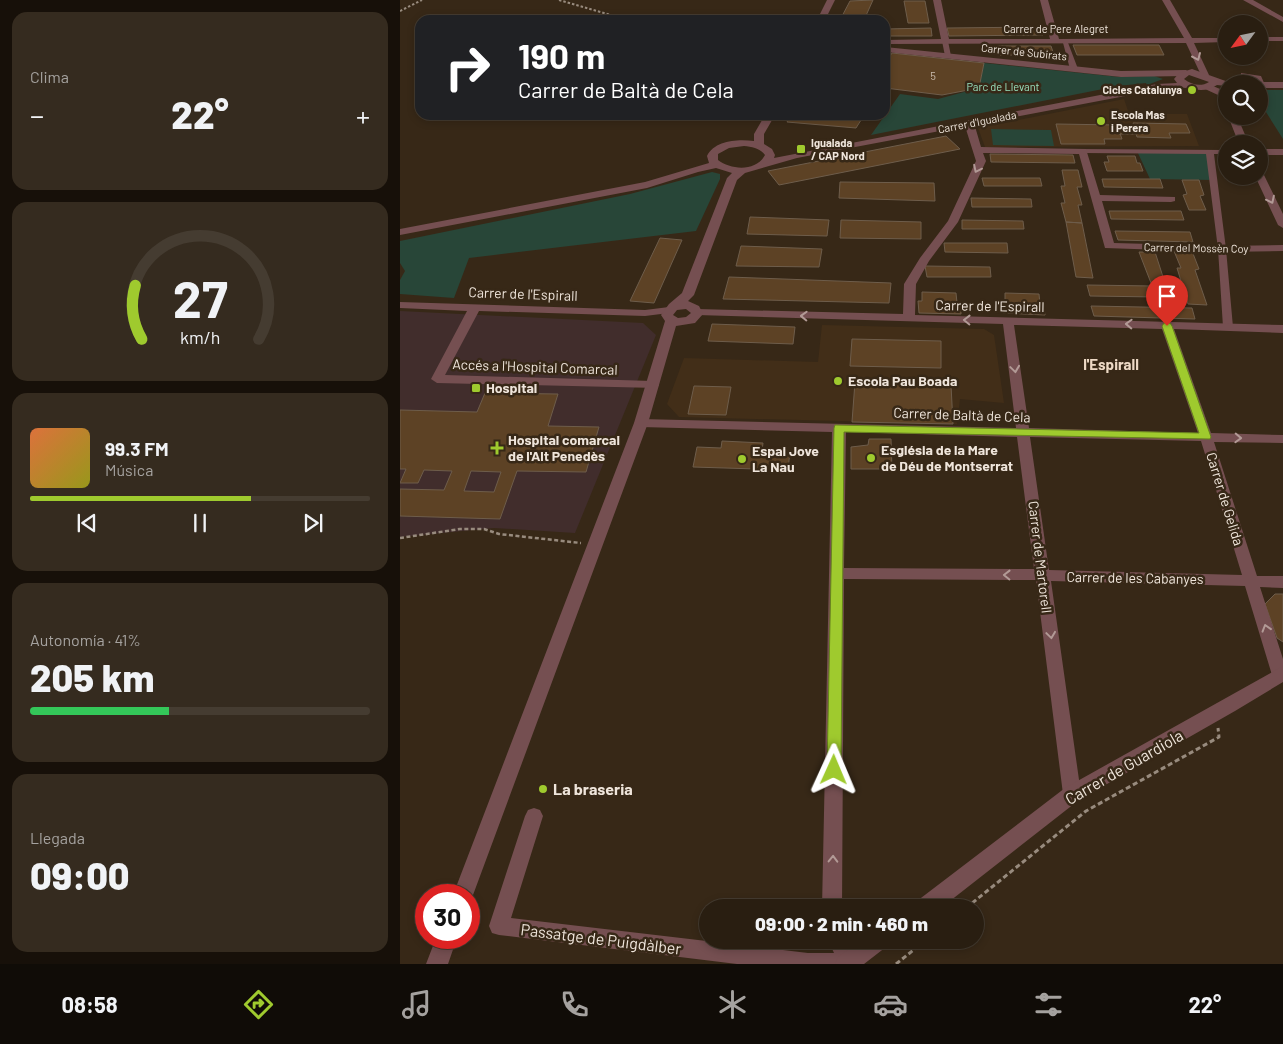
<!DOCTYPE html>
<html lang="es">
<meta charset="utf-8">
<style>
body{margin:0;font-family:Barlow,sans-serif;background:#352b1f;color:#f1f3f6;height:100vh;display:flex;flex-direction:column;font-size:19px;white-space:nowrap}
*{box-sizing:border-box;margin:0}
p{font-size:16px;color:#a5a29f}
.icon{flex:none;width:28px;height:28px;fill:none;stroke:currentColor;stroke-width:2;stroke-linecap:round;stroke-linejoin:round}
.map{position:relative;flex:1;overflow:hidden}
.panel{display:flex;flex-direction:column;gap:12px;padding:12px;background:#171009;width:400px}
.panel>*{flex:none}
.banner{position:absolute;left:15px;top:15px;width:475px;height:105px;border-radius:15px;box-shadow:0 2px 8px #0003,0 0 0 1px #453c31;background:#202124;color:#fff;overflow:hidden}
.needle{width:32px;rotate:237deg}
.controls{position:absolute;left:818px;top:15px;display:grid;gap:10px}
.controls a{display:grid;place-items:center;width:50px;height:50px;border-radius:50%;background:#291e11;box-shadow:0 2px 8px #0003,0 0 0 1px #453c31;font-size:25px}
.speed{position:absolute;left:15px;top:884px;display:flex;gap:10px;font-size:25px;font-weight:700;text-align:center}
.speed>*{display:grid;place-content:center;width:65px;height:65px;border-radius:50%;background:#291e11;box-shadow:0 2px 8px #0003,0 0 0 1px #453c31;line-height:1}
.speed .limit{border:8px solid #d22;background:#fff;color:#111}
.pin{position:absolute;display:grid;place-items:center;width:42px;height:42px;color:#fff;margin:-51px -21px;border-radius:50% 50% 50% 0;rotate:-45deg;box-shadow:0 0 5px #0007}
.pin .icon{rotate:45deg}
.me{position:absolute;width:55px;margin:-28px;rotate:1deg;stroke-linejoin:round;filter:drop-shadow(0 0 4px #0008)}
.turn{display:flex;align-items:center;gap:18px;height:105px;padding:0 20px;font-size:22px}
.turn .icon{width:65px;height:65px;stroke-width:2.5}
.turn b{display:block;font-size:35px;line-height:42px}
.big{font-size:38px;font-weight:800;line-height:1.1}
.panel .tile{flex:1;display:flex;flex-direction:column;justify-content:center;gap:8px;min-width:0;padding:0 18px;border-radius:15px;background:#352b1f}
.panel .dial{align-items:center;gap:0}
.dial svg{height:130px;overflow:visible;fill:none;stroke:#453c31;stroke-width:7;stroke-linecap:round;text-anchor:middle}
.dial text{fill:#f1f3f6;stroke:none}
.song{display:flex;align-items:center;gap:15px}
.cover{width:60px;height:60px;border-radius:8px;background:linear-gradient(135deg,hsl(20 70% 55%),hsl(60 70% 35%))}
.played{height:5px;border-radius:2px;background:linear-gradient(90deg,#9fca2e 65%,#453c31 65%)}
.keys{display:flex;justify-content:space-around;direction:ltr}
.heat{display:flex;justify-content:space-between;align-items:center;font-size:28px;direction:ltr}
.charge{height:8px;border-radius:4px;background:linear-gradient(90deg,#34c759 41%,#453c31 0)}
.trip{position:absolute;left:299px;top:899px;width:285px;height:50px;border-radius:25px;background:#291e11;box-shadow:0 2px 8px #0003,0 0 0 1px #453c31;font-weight:800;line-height:50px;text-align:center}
.tabs{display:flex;height:80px;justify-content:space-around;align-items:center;background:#100c07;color:#a5a29f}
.tabs .icon{width:35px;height:35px}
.tabs .active{color:#9fca2e}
.tabs b{font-size:22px;color:#f1f3f6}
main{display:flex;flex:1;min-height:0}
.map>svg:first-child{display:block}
.built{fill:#422e18}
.medical{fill:#412d2c}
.green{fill:#284638}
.building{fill:#5d4225;stroke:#6e5d4b;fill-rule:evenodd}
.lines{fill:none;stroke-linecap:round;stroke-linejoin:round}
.path-far2{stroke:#988b7e;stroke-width:2;stroke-dasharray:2.5 2;stroke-linecap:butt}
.path-far1{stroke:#988b7e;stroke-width:2.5;stroke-dasharray:4 2.5;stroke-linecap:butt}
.path{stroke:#988b7e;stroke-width:3;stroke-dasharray:5 3;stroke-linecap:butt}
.service{fill:#754f51;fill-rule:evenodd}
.pedestrian{fill:#754f51;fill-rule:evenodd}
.minor{fill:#754f51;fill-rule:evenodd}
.tertiary{fill:#754f51;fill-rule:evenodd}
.oneway{stroke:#b29a96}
.route{fill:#9fca2e;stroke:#67831e}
.poi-dot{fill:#9fca2e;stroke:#372817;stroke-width:2}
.labels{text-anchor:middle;stroke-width:5;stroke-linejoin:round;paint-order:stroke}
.far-street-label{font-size:11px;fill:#efe5db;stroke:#372817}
.number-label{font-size:11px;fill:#cabcae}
.far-park-label{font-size:11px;fill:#98e0bd;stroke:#372817}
.far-poi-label{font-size:11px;font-weight:bold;fill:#efe5db;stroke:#372817;text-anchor:start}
.street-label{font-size:14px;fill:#efe5db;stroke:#372817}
.poi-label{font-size:14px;font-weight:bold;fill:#efe5db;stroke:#372817;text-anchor:start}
.neighbourhood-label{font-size:15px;font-weight:bold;fill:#edd9c5;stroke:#372817}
.near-street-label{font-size:16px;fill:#efe5db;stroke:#372817}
.near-poi-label{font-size:16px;font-weight:bold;fill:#efe5db;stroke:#372817;text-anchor:start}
</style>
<main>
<section class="panel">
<div class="tile"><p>Clima</p>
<div class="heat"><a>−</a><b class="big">22°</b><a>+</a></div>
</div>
<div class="tile dial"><svg viewBox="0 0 100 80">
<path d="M14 69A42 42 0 1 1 86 69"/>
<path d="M14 69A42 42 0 0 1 10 36" stroke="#9fca2e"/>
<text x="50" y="56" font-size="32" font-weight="700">27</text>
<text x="50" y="72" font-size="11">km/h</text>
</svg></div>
<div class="tile">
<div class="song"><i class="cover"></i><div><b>99.3 FM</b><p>Música</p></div></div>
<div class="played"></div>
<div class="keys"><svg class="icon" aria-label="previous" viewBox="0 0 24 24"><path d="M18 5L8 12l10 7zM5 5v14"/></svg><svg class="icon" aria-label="pause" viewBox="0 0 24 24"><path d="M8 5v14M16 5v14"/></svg><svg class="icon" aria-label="next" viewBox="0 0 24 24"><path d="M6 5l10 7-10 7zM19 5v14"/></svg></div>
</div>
<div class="tile"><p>Autonomía · 41%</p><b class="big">205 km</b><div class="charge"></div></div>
<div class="tile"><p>Llegada</p><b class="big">09:00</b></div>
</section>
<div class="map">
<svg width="883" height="964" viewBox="0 0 883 964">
<rect width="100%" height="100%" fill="#372817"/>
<path class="built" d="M724 99 729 114H787L799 146 585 147 578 128Z
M422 325 584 329 594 335 604 403 560 399 557 424 279 417 267 404 284 358 418 362Z"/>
<path class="medical" d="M0 311 243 323 256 335 175 533 94 528 0 537Z"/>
<path class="green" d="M584 63 719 77 754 76 763 79 747 85 746 83 718 86 471 135 500 94 538 99 579 88Z
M859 90H883V139L859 101Z
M591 129 651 130 654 146 593 145Z
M737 151 810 152 814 180 750 179Z
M312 172 320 174V179L296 231 69 258 54 298 0 294V280L5 271 0 263V241L230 194Z"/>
<path class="building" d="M473 0 464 20H440L450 1Z
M504 1H525L529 23H508Z
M640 27 643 35 549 36 547 28Z
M531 28 532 36H485V29Z
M673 45H759L764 55H677Z
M597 46H651L654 55H600Z
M492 53 584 63 579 88 542 95 485 88V64Z
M391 115H472V117H463L456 128 387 122Z
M733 123 786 124 790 133H769L771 138 737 137 736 134H719L718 131H725L724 127H729L730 131H736Z
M656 124 717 125 722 139H704L705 144H661Z
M546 136 560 149 379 185 368 171Z
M590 154 673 155 675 163 591 162Z
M707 156H735L737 163H740L743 171H707L704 162H709Z
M662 170H678L682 187H677L682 205H678L682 223 666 222 661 203H665L661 186H665Z
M582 178H640L642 186H584Z
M702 179H760L763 188 704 187Z
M782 180H799L804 195 800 196 806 210H789L783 195 787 194Z
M440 182 534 183 535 201 439 198Z
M571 198 631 199 632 207H572Z
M709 211H781L784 220 711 219Z
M350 217 429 220 427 236 347 234Z
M441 220 521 222V239L440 238Z
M562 220 623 221 624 229H562Z
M666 222 682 223 693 278 676 277Z
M715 231 790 232 793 242 718 240Z
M260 238 282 240 254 303 230 301Z
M544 243H607L608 253 545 252Z
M341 246 422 249 419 267 336 266Z
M774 251H792L799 269 795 270 807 305 788 304 777 268H781Z
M739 252H755L765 283H751Z
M525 266 590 267 591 277H527Z
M329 277 491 283 489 303 323 299Z
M687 285 753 286 757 297 690 296Z
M522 292 556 293 557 303H561V314L519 313 518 301H522Z
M605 293 639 294 640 304H644L645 315 603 313 601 303H605Z
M691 306 792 308 795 319 694 316Z
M312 324 395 327 393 344 308 341Z
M452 339 541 341V368L450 366Z
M455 382 551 385 553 424 452 422Z
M294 386 331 387 326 415 288 414Z
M85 393 158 394 148 426 199 427 186 472 117 471 100 519 0 516V489L44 490 52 471 24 470 18 483H0L6 469H0V410L77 412ZM71 471 101 472 94 492 64 491Z
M469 439H491L492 469H451V447L468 445Z
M322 441 363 443 362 451H390L388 470 293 467 297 447 321 448Z
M875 594H883V642L877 638 865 604Z"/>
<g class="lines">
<path class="path-far2" d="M159 0 228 20
M0 11 22 0"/>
<path class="path-far1" d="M0 538 60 529H84L99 534 181 543"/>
<path class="path" d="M566 908 686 811 819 737 818 728
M496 964 526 940"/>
<path class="service" d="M841 73 861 76 865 85 861 86 857 78 841 75Z"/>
<path class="pedestrian" d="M545 39 548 41 551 56 548 58 545 56 542 41Z
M662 39 667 40 678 69 676 70 670 69Z
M680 149 826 150V154H814L826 249 833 327 831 329 828 330 823 327 818 249 806 154 683 153H680Z"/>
<path class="minor" d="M533 0H541L549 39H650L640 0H648L659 39 784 38 762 0H770L792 38H826V42L794 43 809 75 805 78 801 75 786 43 485 44V40L541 39Z
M843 0H853L883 17V22Z
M859 37H883V41H859Z
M485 47 721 71 786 70 790 73 786 76 721 77 486 52Z
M808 84 825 91 826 106 823 105 818 95 805 89V85Z
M828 116H837L849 144H839Z
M569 120 574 123 581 147 686 149 700 195 775 197V201L771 202 702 201 714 243 822 246 883 245V251L822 252 705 248 679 154 583 153 586 161 558 222 529 261 516 284 515 315 883 325V333L774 329 811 433 883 435V443L814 442 857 576H883V588L860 587 883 659V680H874L872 675 845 586 651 581 681 794 678 799 672 802 666 799 663 794 636 580 444 579 442 908H422L432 432 241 427 234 423 241 419 616 428 603 324 297 315 291 312 297 309 503 314 504 284 520 258 548 221 576 161 564 123ZM614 325 762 329 798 433 629 428ZM446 432 617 437 634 569 444 568ZM630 437 801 441 842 575 649 570Z
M859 149H883V155H859Z
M859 172 864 175 883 214V228L878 225 855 176H859Z
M0 302 245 310 269 307 275 310 269 313 245 316 79 311 45 375 253 381 259 385 257 388 37 383 31 379 67 311 0 308Z
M134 808 140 810 143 816 111 918 408 953H434L428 940H448L457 964H337L99 935 92 933 89 926 125 816 128 810Z"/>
<path class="tertiary" d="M427 0H435L425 20H417Z
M792 69 834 84H826V86L817 85C807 92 797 90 786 88 777 87 766 89 757 90L397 158 345 173 337 180 294 295 288 301 299 306 303 314 295 323 276 326 248 423 73 895 69 902V895H53L234 423 265 321 261 315 269 304 282 293 327 178 332 173 316 168 298 172 247 188 0 235V229L245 182 309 163 307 156C315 140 338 139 354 141V134L365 115H375L364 134V144L372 149 375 155 374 158 757 84 777 83 774 79 779 73ZM789 75 809 82C801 87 792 85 784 79ZM344 146C352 147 360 148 365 155 356 172 331 170 318 160V154L329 148ZM286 309 291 313 286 317 278 318 273 315 277 310Z
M859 82H883V88H859V84H855Z
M883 666V682L835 711 679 800 541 908H514L517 901 665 788Z
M36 938H57L48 964H26Z
M461 940H490L486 947 464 964H435L438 957Z"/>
</g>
<defs><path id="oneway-chevron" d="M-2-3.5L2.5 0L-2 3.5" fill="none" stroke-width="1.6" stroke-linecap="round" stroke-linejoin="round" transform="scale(1.25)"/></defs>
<g class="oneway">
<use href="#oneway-chevron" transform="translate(797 57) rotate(66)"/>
<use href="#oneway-chevron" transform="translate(577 169) rotate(116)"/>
<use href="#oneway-chevron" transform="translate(871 200) rotate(64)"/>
<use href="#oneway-chevron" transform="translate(404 316) rotate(-178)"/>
<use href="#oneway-chevron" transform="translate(567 320) rotate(-179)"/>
<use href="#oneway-chevron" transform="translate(729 324) rotate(-178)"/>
<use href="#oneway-chevron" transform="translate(615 369) rotate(82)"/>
<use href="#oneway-chevron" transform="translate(838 438) rotate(2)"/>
<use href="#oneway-chevron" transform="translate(607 575) rotate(-179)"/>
<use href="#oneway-chevron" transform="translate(866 628) rotate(-107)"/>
<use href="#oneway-chevron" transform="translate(651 635) rotate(82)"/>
<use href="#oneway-chevron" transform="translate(433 859) rotate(-89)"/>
</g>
<path class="route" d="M764 323H770L772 326 811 437 810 439 444 432 441 770 439 774 434 776 429 774 427 770 434 428 435 425 799 433 762 326Z"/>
<g class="poi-dot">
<circle cx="792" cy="90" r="5"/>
<circle cx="701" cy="121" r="5"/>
<rect x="396" y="144" width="10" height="10" rx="2.5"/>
<circle cx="438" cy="381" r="5"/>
<rect x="71" y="383" width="10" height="10" rx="2.5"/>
<path d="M94.5 440.5h5v5h5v5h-5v5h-5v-5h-5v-5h5z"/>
<circle cx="471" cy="458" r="5"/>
<circle cx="342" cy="459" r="5"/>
<circle cx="143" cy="789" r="5"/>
</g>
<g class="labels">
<g class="far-street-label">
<text x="656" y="33">Carrer de Pere Alegret</text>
<text transform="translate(624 52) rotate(6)" y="4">Carrer de Subirats</text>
<text transform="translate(577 122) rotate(-11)" y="4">Carrer d'Igualada</text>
<text transform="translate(796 248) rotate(1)" y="4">Carrer del Mossèn Coy</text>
</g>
<g class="number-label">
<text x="533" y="80">5</text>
</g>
<g class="far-park-label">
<text x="603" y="91">Parc de Llevant</text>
</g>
<g class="far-poi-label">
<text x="782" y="94" text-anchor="end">Cicles Catalunya</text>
<text x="711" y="119">Escola Mas<tspan x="711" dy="13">i Perera</tspan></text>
<text x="411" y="147">Igualada<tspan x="411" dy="13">/ CAP Nord</tspan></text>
</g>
<g class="street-label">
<text transform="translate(123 294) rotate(2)" y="5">Carrer de l'Espirall</text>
<text transform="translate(590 306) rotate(1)" y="5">Carrer de l'Espirall</text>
<text transform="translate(135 367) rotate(2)" y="5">Accés a l'Hospital Comarcal</text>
<text transform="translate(562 415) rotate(2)" y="5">Carrer de Baltà de Cela</text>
<text transform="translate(825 499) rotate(73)" y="5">Carrer de Gelida</text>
<text transform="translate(640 557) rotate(83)" y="5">Carrer de Martorell</text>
<text transform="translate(735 578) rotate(1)" y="5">Carrer de les Cabanyes</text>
</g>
<g class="poi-label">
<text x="448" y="386">Escola Pau Boada</text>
<text x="86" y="393">Hospital</text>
<text x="108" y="445">Hospital comarcal<tspan x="108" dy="16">de l'Alt Penedès</tspan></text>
<text x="481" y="455">Església de la Mare<tspan x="481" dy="16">de Déu de Montserrat</tspan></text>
<text x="352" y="456">Espai Jove<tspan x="352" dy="16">La Nau</tspan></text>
</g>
<g class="neighbourhood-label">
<text x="711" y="370">l'Espirall</text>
</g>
<g class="near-street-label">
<text transform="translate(724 767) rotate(-30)" y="6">Carrer de Guardiola</text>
<text transform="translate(201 939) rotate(7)" y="6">Passatge de Puigdàlber</text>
</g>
<g class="near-poi-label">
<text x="153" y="795">La braseria</text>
</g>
</g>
</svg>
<div class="controls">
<a><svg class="needle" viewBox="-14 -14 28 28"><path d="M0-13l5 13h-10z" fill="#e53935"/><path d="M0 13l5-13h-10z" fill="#a5a29f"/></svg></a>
<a><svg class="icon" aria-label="search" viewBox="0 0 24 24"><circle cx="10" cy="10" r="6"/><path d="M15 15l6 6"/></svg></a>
<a><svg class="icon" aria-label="layers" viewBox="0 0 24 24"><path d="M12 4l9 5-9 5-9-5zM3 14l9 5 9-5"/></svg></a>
</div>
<div class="speed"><div class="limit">30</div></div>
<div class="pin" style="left:767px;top:326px;background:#d93025"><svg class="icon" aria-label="arrive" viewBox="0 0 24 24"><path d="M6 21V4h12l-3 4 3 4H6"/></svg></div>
<svg class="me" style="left:434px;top:770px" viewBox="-20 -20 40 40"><path d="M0-17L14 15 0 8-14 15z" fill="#9fca2e" stroke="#fff" stroke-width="4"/></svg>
<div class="trip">09:00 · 2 min · 460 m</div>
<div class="banner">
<div class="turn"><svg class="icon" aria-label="right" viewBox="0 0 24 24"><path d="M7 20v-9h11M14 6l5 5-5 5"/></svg><div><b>190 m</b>Carrer de Baltà de Cela</div></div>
</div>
</div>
</main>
<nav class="tabs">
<b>08:58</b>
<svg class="icon active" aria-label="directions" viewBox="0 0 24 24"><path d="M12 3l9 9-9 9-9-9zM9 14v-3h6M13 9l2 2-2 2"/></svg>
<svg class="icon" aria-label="music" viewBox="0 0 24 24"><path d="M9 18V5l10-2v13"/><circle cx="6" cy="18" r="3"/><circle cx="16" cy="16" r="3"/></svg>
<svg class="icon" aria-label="phone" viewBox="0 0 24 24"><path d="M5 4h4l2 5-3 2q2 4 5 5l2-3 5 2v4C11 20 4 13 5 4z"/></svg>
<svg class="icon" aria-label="climate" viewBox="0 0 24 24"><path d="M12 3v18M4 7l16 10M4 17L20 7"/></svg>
<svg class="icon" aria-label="car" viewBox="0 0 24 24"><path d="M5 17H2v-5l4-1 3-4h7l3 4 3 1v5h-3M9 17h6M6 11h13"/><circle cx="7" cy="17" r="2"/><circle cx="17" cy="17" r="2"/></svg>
<svg class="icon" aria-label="filters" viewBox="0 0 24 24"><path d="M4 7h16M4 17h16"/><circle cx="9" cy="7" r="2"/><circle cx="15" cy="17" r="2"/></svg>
<b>22°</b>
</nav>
